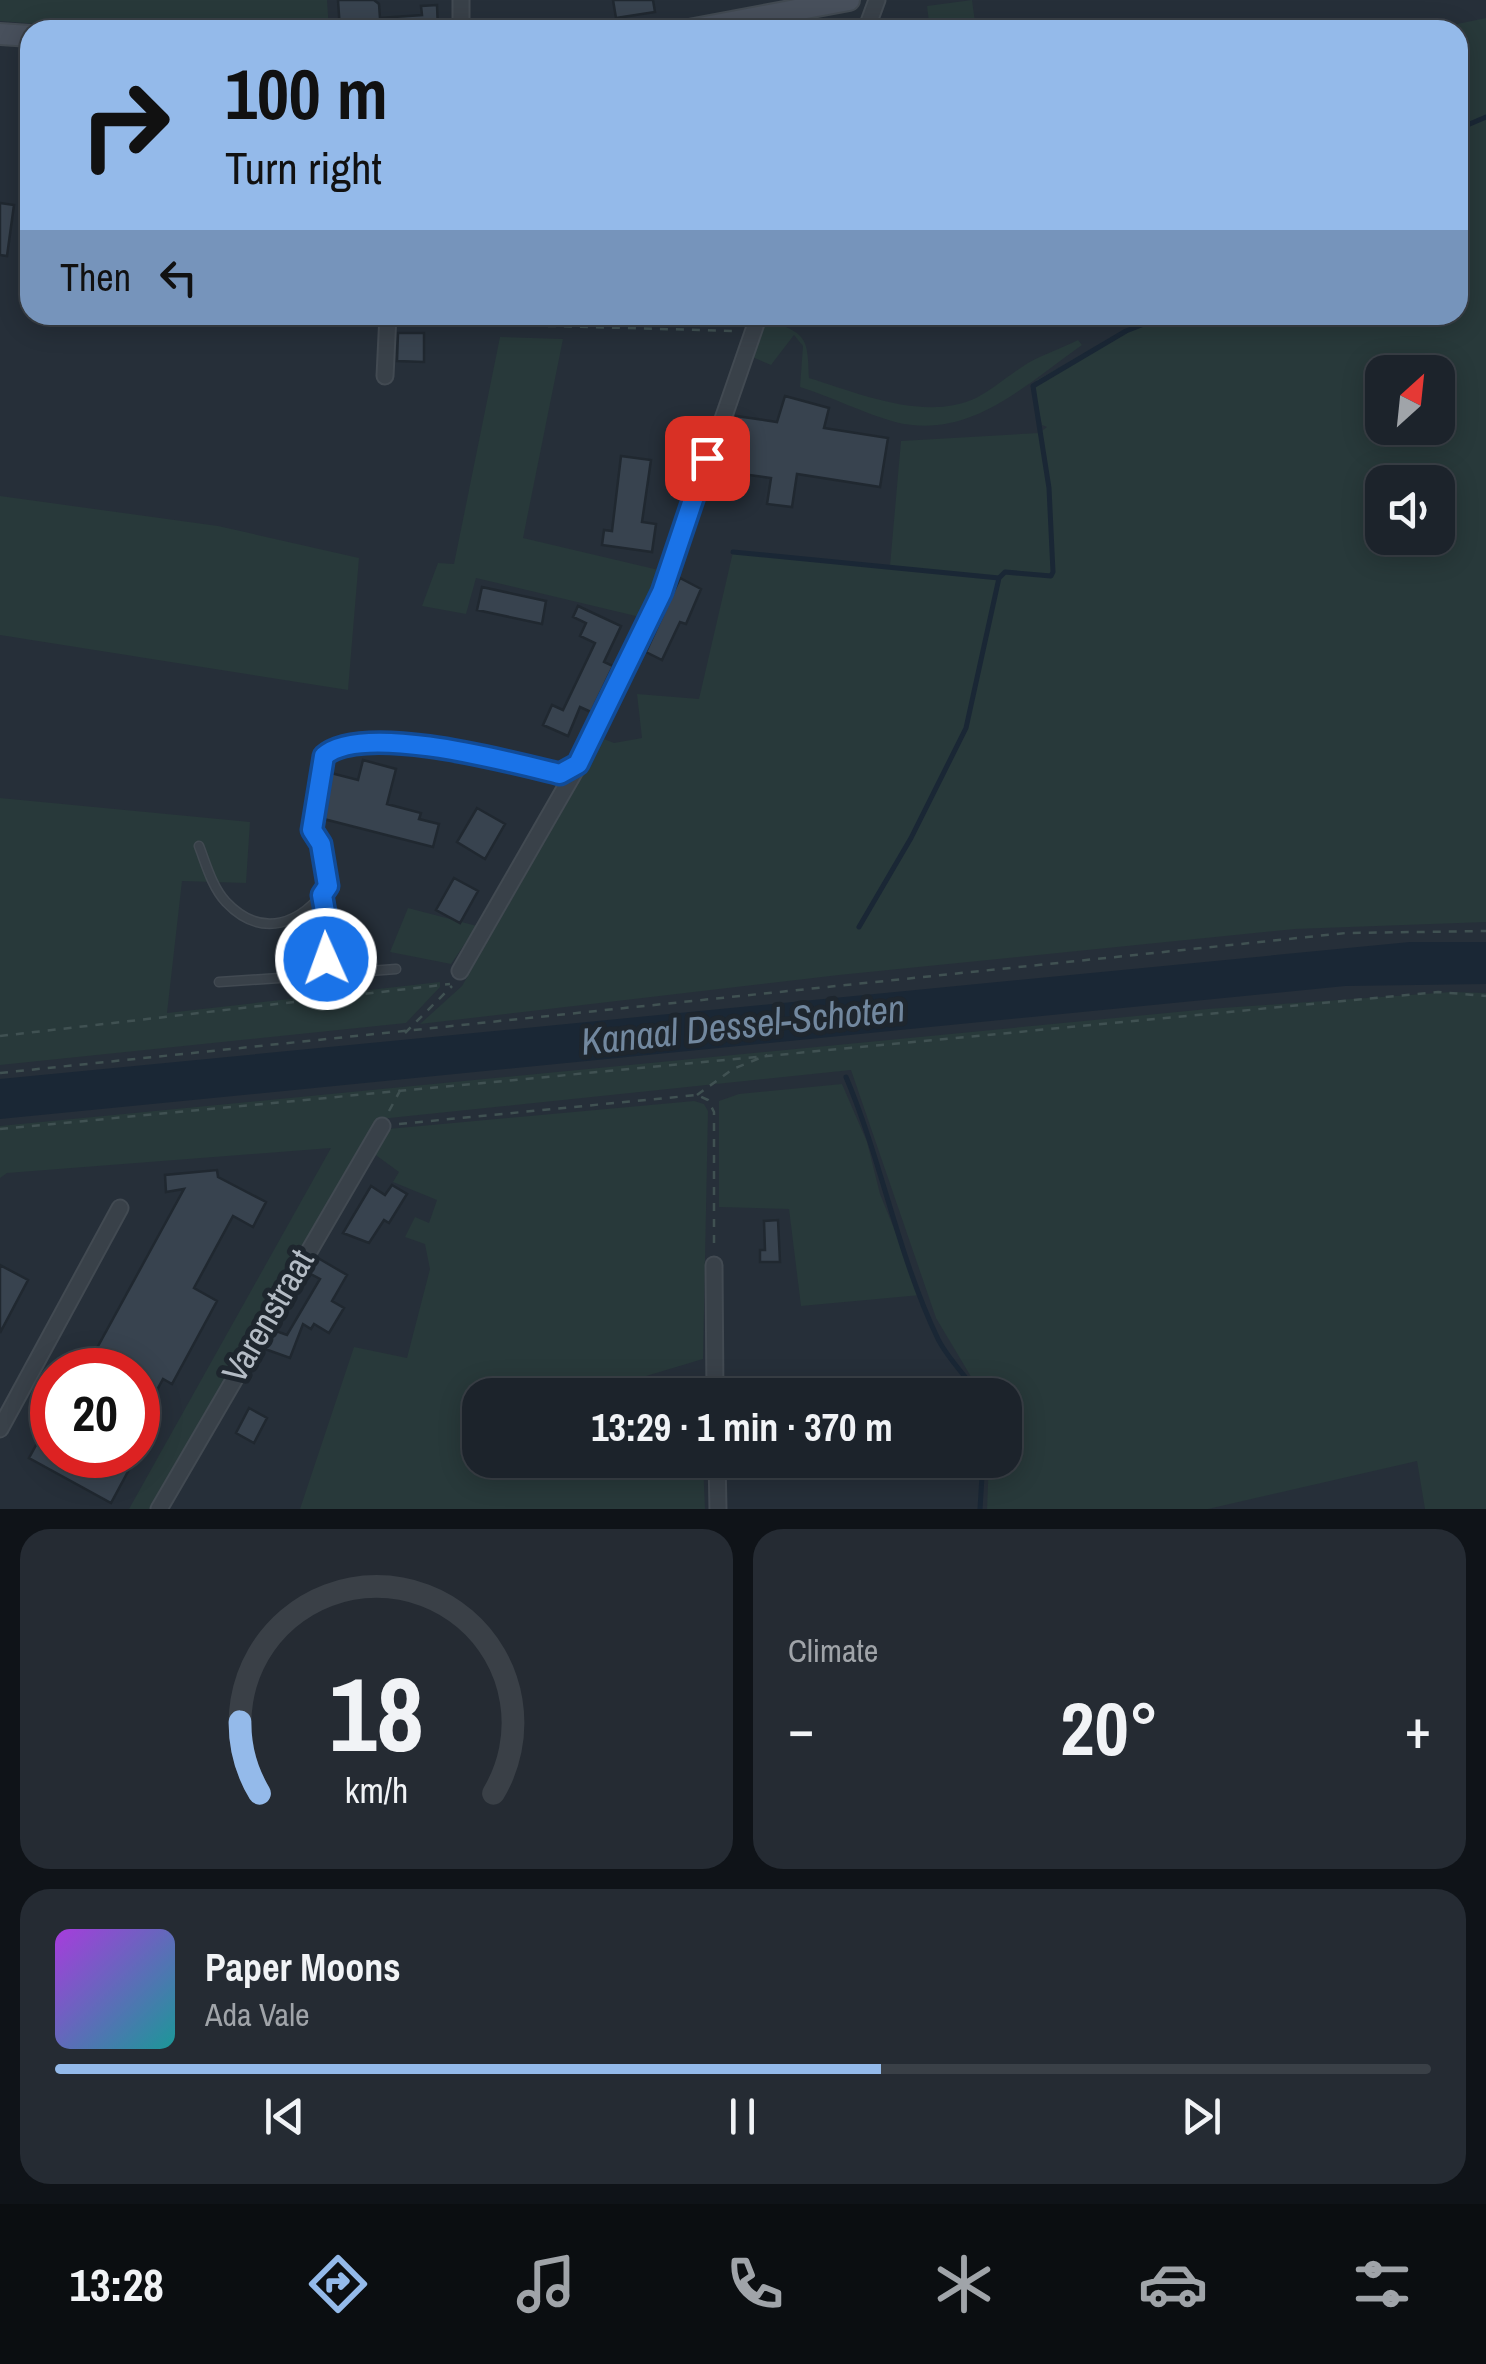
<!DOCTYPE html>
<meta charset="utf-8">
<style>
body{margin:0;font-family:"Archivo Narrow",sans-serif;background:#252b33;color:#f1f3f6;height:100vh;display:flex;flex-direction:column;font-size:38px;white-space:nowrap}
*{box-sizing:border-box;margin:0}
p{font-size:32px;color:#a0a4a9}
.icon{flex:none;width:55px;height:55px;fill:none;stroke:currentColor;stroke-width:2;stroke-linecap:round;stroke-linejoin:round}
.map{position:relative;height:1509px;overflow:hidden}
.side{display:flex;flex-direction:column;gap:20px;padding:20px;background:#0f1318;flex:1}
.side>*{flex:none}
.hud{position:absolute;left:20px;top:20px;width:1448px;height:305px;border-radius:30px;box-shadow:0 5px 25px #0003,0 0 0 2px #3a4047;background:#94baea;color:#111;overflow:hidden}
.needle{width:65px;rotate:27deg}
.controls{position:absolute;left:1365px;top:355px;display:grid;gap:20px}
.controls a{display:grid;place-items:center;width:90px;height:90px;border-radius:20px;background:#1c232b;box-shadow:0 5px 25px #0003,0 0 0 2px #3a4047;font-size:50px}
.speed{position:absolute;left:30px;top:1348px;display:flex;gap:20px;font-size:50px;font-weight:700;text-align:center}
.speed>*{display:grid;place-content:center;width:130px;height:130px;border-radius:50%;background:#1c232b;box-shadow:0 5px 25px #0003,0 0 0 2px #3a4047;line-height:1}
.speed .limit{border:15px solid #d22;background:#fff;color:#111}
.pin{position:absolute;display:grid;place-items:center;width:85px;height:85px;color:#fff;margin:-42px;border-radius:20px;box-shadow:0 5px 15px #0006}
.me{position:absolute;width:110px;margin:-55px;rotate:358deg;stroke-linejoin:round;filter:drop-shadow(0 0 8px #0008)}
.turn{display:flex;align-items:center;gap:35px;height:210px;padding:0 40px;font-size:45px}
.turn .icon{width:130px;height:130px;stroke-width:2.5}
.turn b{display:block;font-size:70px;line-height:85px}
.then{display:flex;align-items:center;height:95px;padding:0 40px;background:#0003;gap:20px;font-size:38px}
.big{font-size:75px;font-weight:800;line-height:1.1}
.side .tile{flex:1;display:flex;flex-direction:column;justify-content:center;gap:15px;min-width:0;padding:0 35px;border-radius:30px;background:#252b33}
.side .dial{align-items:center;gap:0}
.dial svg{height:260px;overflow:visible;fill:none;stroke:#3a4047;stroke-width:7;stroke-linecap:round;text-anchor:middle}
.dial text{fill:#f1f3f6;stroke:none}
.song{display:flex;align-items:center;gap:30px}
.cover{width:120px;height:120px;border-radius:15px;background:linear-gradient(135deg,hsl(280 70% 55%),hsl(180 70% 35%))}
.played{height:10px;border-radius:5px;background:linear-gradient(90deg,#94baea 60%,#3a4047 60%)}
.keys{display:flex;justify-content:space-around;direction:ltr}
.heat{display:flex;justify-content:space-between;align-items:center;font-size:55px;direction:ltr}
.side .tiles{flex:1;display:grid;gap:20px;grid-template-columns:1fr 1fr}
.tile:last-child{grid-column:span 2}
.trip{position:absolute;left:462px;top:1378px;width:560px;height:100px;border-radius:30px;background:#1c232b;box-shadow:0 5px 25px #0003,0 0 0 2px #3a4047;font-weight:800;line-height:100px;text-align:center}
.menu{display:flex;height:160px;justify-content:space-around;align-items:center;background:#0b0e11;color:#a0a4a9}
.menu .icon{width:70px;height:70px}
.menu .on{color:#94baea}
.menu b{font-size:45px;color:#f1f3f6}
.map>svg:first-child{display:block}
.green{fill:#28393a;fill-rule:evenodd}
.water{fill:#1a2735}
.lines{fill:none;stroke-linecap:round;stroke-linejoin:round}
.stream{stroke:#1a2735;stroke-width:5}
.building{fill:#38434f;stroke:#202830;stroke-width:2.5}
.lane-casing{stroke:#424a52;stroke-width:11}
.street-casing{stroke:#424a52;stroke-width:19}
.secondary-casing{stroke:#424a52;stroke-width:24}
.path{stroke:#405152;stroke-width:2.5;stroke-dasharray:8 8;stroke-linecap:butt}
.lane{stroke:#394149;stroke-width:8}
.street{stroke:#394149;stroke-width:15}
.secondary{stroke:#48505c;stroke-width:20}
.route-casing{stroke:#114b97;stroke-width:25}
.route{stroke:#1a73e8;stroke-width:18}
.labels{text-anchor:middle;stroke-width:10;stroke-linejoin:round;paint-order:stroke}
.street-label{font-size:35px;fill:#b4bcc5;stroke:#1e262e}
.water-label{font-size:38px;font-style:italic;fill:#72889f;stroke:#1e262e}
</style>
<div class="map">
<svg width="1486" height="1509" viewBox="0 0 1486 1509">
<rect width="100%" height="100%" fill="#262f39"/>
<path class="green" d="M0 0H327L329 30H113L0 21Z
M972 0 976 30H930L927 6Z
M1486 18V922L1295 929 839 975 420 1024 462 986 604 739 614 743 642 738 637 694 699 699 733 552 890 566 901 441 1039 433 1047 427 1042 425 1033 386 1037 380 1126 331 1167 315H1458V30L1438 28ZM1382 372H1438V428H1382ZM1382 482H1438V538H1382Z
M765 318C805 335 808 333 809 378 858 393 925 422 976 398 995 388 1010 374 1028 363 1044 354 1062 348 1078 340L1082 345C1026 384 970 441 895 422 863 413 832 397 800 387L803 346 794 335 771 365 750 356Z
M500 337 563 339 523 538 663 571 640 617 476 578 466 614 422 606 438 563 454 564Z
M0 496 218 526 359 558 348 690 0 635Z
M0 798 250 822 246 883 182 881 167 1013 440 982V987L406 1023 0 1065Z
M408 908 477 926 451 964 390 952Z
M1452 992 1486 993V1509H1425L1417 1461 1208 1509H987L989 1460H1005V1395H982L936 1318 851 1070 380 1119 153 1509H129L331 1148 7 1173 0 1178V1126L1208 1009Z
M842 1084 867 1142 880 1194 921 1295 801 1306 789 1209 719 1207V1101L739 1094Z
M694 1101 704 1104 708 1111 703 1359 616 1385 617 1395H480V1460L703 1463 705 1509H300L354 1347 407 1358 430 1269 425 1244 405 1237 415 1217 429 1223 437 1200 393 1182 399 1172 373 1153 388 1129Z"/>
<path class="water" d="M1410 942H1486V984L1345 986 0 1119V1079Z"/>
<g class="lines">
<path class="stream" d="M1458 129 1486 117
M733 552 999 578
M859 927 911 838 966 728 999 578 1005 572 1051 576 1053 572 1049 488 1033 386 1126 331 1167 315
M846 1077C882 1162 898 1256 938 1339 948 1359 966 1376 979 1395
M980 1509 983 1460"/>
</g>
<path class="building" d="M338 0H374L379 4 380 18 422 15 421 6 437 5 438 30H340Z
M613 0H653L655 12 616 18Z
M0 203 14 205 7 256 0 255Z
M398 333H424V362L397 361Z
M785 396 829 408 824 428 888 438 880 487 797 474 792 507 767 504 771 478 727 472 736 416 777 422Z
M621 456 651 460 642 522 656 524 652 552 602 545 604 530 612 531Z
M680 578 701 589 686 624 680 622 662 660 646 652Z
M482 587 546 601 542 624 477 610Z
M578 606 621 626 604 662 613 666 591 712 580 707 568 736 543 725 552 705 563 710 595 643 580 636 586 623 573 617Z
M363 760 396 769 387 804 421 813 419 819 439 824 433 847 320 818 331 773 358 780Z
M477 808 505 824 485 859 457 842Z
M454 878 478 891 460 923 436 910Z
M217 1170 218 1177 266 1202 253 1227 233 1216 194 1288 217 1301 172 1384 163 1379 138 1425V1370H85L184 1189 166 1192 165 1175Z
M392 1185 407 1194 389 1223 384 1220 369 1243 343 1233 371 1186 385 1195Z
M778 1220 780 1262H760V1250H765L764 1221Z
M318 1258 347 1275 332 1301 344 1308 329 1333 314 1324 311 1329 303 1324 290 1358 265 1349 276 1331 287 1335 320 1279 309 1273Z
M0 1265 28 1280 0 1333Z
M249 1408 267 1418 254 1443 236 1433Z
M52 1416V1455H116L132 1464 111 1503 29 1458Z"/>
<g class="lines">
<defs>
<path id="lane" d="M199 846C206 864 212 887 226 902 262 940 302 924 328 886L321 845 311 830C317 798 313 754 347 742L455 749 560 773 575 766
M304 976 396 969
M219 982 294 977 326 959 330 940 322 895"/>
<path id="street" d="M461 30V0
M866 30 877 0
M385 376 388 315
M460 971 579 764 663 592 759 315
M714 1265 715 1395
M0 1429 120 1208
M717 1460 718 1509
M159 1509 382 1126"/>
<path id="secondary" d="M689 30 849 0
M0 34 30 36"/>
</defs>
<use href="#lane" class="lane-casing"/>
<use href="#street" class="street-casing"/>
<use href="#secondary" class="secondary-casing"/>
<path class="path" d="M404 322 736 331
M405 1033 452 986
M0 1036 450 984
M0 1073 1346 933 1486 931
M697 1095 733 1069 767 1055
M389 1111 401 1089
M399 1124 697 1095 708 1100 714 1112V1249
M0 1129 1438 992 1486 996"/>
<use href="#lane" class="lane"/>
<use href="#street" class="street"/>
<use href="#secondary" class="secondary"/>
</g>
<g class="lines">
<defs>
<path id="route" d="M326 959 330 940 322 895 328 886 321 844 312 830 324 756C362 722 511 762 560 774L578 764 662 592 707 458"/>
</defs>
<use href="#route" class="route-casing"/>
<use href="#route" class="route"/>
</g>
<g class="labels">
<g class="street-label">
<text transform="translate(268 1316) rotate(-60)" y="12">Varenstraat</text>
</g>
<g class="water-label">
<text transform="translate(743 1025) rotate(-6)" y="13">Kanaal Dessel-Schoten</text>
</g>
</g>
</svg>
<div class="controls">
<a><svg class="needle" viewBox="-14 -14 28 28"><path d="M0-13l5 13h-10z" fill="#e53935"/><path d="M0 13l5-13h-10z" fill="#a0a4a9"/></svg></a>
<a><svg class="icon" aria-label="sound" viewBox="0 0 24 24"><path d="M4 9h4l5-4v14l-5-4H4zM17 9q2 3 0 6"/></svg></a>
</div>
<div class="speed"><div class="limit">20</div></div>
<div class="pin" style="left:707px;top:458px;background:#d93025"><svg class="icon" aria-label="arrive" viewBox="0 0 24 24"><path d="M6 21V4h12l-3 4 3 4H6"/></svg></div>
<svg class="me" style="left:326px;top:959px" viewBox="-20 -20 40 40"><circle r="17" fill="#1a73e8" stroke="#fff" stroke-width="3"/><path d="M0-11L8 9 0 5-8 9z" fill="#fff"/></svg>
<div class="trip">13:29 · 1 min · 370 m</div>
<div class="hud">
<div class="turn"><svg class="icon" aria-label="right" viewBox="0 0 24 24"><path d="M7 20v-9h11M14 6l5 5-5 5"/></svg><div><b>100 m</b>Turn right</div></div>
<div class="then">Then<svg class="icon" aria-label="left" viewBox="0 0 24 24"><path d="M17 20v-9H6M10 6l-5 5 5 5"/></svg></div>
</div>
</div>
<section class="side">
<div class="tiles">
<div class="tile dial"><svg viewBox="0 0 100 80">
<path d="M14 69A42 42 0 1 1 86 69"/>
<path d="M14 69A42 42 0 0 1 8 47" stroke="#94baea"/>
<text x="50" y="56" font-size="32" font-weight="700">18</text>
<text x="50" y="72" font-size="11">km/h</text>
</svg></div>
<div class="tile"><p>Climate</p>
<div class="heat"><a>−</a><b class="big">20°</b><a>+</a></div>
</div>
<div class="tile">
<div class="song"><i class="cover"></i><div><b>Paper Moons</b><p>Ada Vale</p></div></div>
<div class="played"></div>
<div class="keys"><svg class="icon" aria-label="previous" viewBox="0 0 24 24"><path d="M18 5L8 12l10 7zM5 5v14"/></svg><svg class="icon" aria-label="pause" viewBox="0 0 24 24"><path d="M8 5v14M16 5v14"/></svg><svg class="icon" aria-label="next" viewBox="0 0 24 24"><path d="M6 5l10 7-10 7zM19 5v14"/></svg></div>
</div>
</div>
</section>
<nav class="menu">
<b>13:28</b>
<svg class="icon on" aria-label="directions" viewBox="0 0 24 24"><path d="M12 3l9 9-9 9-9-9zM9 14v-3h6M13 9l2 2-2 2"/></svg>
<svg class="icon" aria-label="music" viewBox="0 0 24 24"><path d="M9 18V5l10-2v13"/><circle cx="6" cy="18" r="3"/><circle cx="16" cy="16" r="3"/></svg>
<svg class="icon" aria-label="phone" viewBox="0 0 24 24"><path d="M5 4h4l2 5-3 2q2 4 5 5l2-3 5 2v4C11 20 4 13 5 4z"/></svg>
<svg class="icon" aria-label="climate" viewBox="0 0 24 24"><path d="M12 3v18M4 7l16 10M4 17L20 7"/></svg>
<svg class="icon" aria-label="car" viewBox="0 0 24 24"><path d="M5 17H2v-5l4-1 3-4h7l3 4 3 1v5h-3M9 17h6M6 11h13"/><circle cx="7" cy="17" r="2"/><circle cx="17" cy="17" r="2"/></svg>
<svg class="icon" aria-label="filters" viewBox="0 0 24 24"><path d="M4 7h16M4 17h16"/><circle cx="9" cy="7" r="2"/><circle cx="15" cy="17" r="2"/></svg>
</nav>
